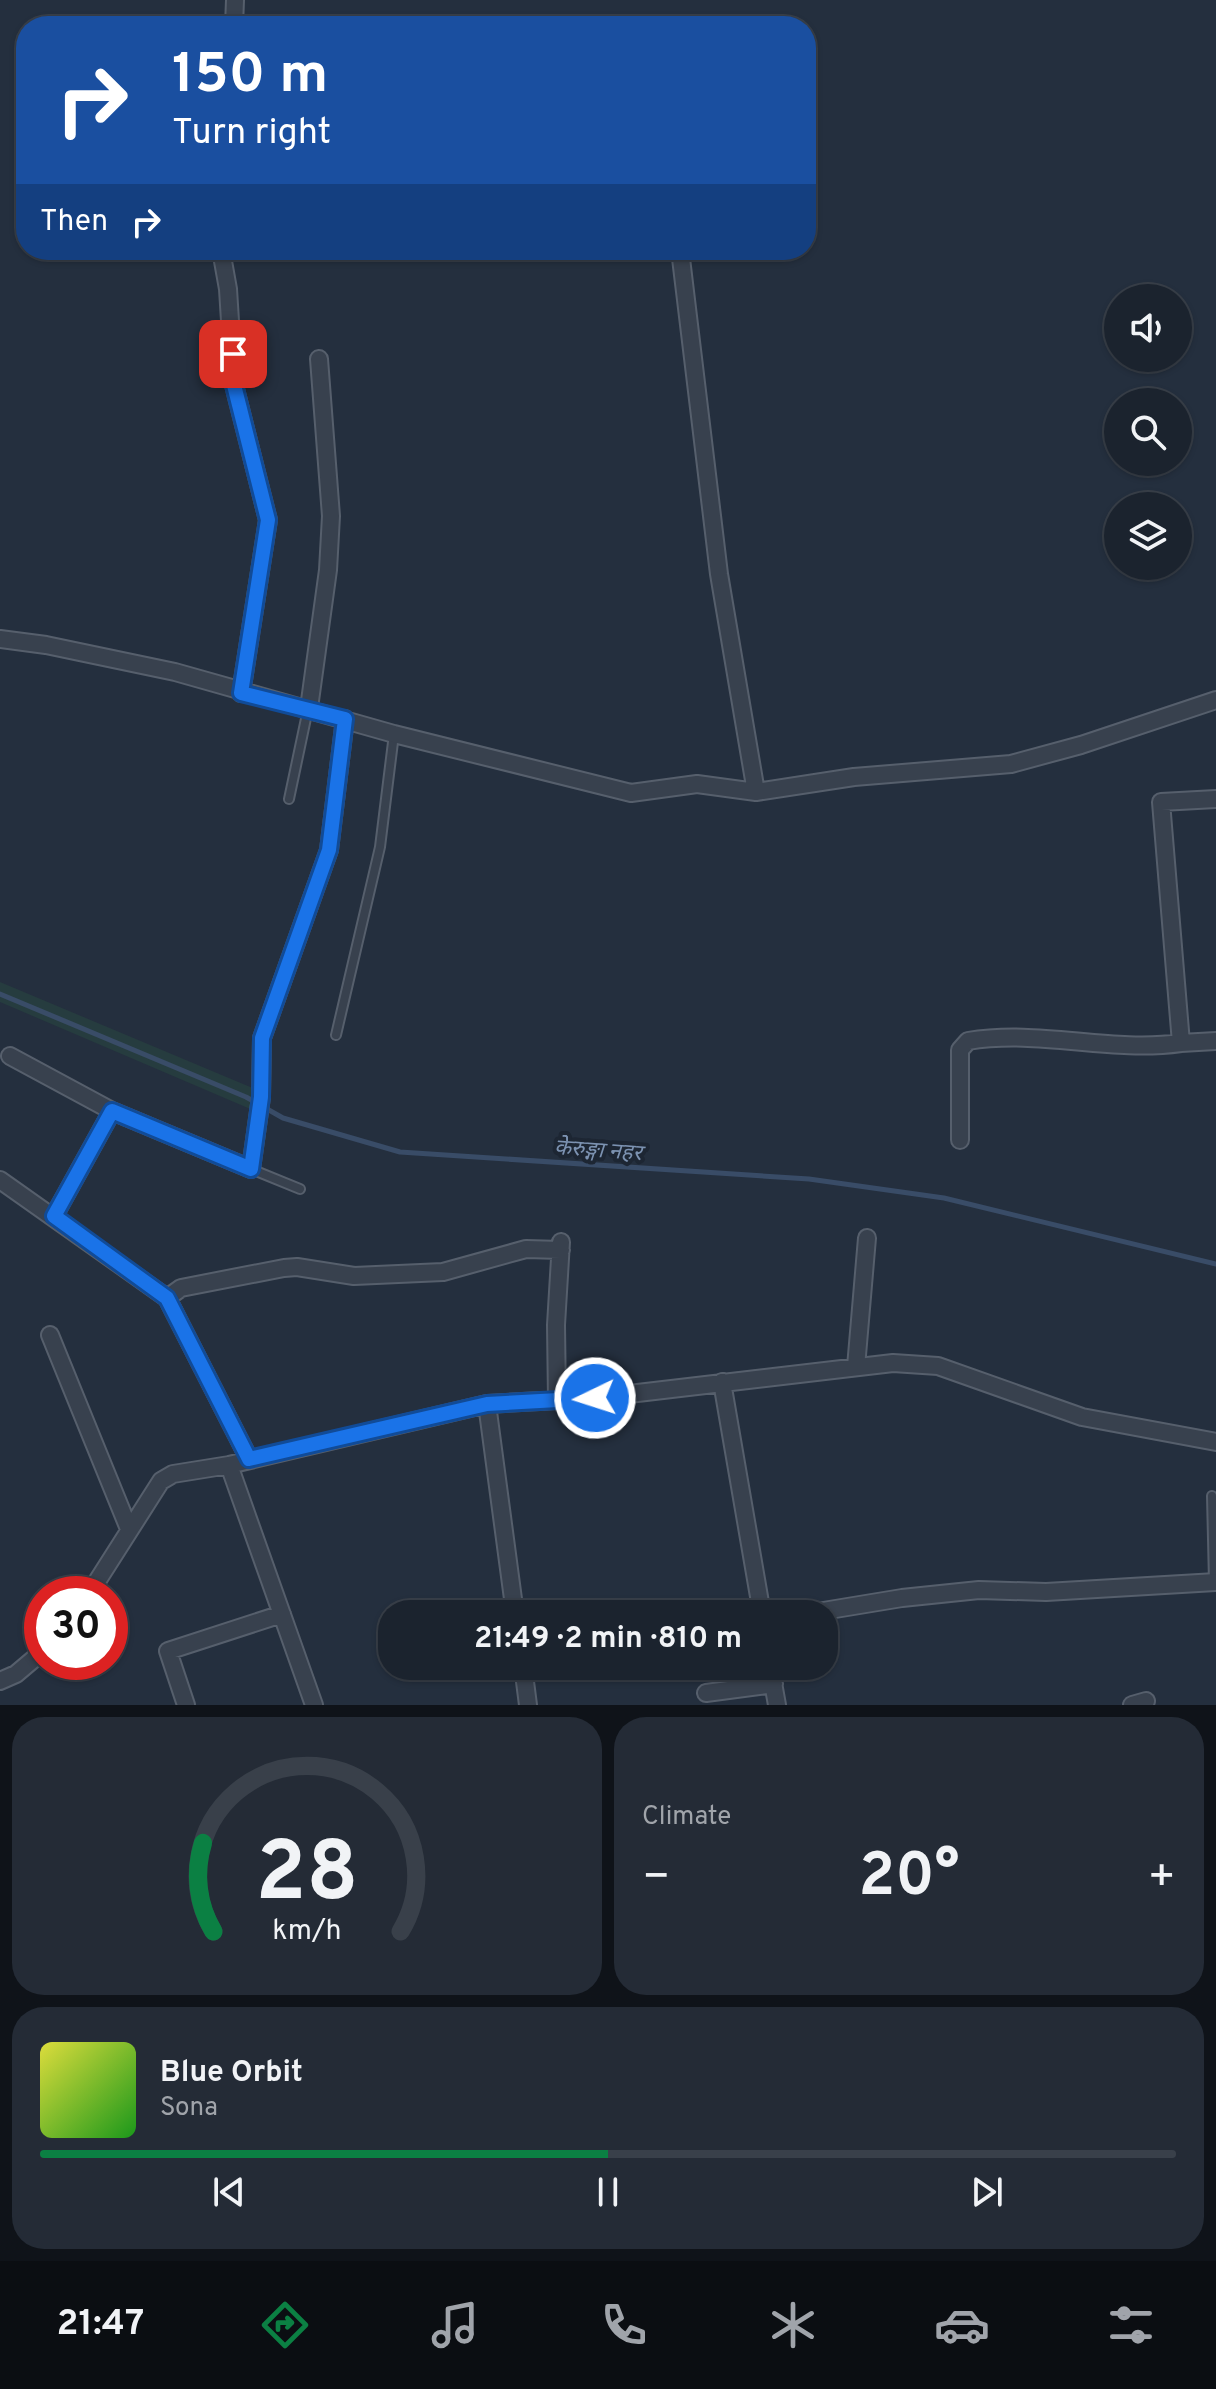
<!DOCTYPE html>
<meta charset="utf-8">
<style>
body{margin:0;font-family:Overpass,"Noto Sans Devanagari",sans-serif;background:#242b36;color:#f1f3f6;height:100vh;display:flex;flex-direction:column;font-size:30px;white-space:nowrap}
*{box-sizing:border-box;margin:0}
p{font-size:26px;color:#a0a4aa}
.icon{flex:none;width:44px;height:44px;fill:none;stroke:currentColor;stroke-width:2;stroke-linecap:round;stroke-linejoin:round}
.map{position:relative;height:1705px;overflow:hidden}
.drawer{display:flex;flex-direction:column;gap:12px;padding:12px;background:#0f1319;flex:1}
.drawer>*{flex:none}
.hud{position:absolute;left:16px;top:16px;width:800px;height:244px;border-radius:32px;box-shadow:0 2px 6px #0004,0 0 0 2px #39404a;background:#1a4fa0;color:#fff;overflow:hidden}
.fabs{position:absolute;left:1104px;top:284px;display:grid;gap:16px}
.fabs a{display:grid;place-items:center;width:88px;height:88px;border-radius:50%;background:#1b232e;box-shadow:0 2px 6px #0004,0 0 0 2px #39404a;font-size:40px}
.speed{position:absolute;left:24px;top:1576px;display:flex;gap:16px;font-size:40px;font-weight:700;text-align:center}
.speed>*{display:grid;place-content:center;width:104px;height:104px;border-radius:50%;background:#1b232e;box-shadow:0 2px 6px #0004,0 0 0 2px #39404a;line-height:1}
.speed .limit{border:12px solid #d22;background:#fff;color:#111}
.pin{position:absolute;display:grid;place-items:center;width:68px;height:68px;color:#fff;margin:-34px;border-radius:16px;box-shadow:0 4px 12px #0006}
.me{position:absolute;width:88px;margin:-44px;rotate:266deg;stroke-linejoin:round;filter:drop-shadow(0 0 6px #0008)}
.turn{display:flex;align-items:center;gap:28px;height:168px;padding:0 24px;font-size:36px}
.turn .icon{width:104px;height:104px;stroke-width:2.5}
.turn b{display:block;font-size:56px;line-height:68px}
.then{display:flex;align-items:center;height:76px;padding:0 24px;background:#0003;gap:16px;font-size:30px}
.big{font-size:60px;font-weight:700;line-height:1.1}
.drawer .tile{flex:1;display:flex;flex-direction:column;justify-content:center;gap:12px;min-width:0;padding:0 28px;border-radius:32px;background:#242b36}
.drawer .dial{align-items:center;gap:0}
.dial svg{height:208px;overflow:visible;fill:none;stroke:#39404a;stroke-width:7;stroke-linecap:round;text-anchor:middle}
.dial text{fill:#f1f3f6;stroke:none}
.song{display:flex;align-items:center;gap:24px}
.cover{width:96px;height:96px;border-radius:12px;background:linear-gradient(135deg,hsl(60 70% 55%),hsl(120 70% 35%))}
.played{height:8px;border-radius:4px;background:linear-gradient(90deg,#0b8043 50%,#39404a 50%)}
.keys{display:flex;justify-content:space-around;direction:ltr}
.heat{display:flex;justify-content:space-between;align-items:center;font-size:44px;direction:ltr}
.drawer .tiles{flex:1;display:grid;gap:12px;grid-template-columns:1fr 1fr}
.tile:last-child{grid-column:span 2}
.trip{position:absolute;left:378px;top:1600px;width:460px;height:80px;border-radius:32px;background:#1b232e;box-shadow:0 2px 6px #0004,0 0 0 2px #39404a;font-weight:700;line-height:80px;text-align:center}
.dock{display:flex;height:128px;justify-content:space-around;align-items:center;background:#0b0e12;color:#a0a4aa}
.dock .icon{width:56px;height:56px}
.dock .current{color:#0b8043}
.dock b{font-size:36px;color:#f1f3f6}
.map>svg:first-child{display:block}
.green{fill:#263c3f}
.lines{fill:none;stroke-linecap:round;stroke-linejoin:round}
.stream{stroke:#394c67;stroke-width:5}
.service-casing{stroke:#565f6c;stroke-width:12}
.minor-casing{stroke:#565f6c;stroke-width:20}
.service{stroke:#38414e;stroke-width:8}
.minor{stroke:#38414e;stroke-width:16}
.route-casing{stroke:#114b97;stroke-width:20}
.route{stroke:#1a73e8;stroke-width:14}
.labels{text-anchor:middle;stroke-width:8;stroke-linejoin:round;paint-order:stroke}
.water-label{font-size:22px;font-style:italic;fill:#7c92b1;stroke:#1d2633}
</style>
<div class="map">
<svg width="1216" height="1705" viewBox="0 0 1216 1705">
<rect width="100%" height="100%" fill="#242f3e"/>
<path class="green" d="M0 982 255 1089V1111L0 1002Z"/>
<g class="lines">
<path class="stream" d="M0 994 246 1097 283 1118 400 1152 809 1179 944 1198 1216 1264"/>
<defs>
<path id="service" d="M289 799 308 709
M336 1035 380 847 394 734
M251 1169 300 1189
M1212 1496 1214 1582"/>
<path id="minor" d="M234 26 235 0
M221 250 228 289 234 385 268 520 241 693
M680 250 719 574 756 792
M0 639 46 645 175 672 394 734 631 793 697 784 756 792 854 777 1011 764 1081 745 1216 700
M309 708 328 570 331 516 319 359
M1216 799 1161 802 1181 1043 1216 1041
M10 1056 112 1111
M960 1140V1050L968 1041C1040 1029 1109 1053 1181 1043
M0 1180 167 1298 249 1459
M54 1216 112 1111 251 1169 261 1097 262 1038 329 850 345 719
M167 1298 181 1288 284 1268 297 1267 354 1276 443 1272 526 1249 561 1250
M50 1335 129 1529
M856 1367 867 1238
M722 1382 762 1614
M557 1400 556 1325 561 1242
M487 1404 515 1614
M229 1465 314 1705
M89 1594 161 1481 173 1474 229 1465 487 1404 595 1398 893 1363 938 1366 1082 1417 1216 1442
M805 1614 902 1598 979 1590 1046 1592 1216 1582
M523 1666 528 1705
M770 1666 777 1705
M0 1681 16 1674 42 1652
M706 1693 774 1684
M186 1705 168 1651 282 1614
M1132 1705 1146 1701"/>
</defs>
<use href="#service" class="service-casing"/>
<use href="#minor" class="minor-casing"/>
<use href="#service" class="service"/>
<use href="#minor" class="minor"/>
</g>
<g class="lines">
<defs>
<path id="route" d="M233 354 234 385 268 520 241 693 345 719 329 850 262 1038 261 1097 251 1169 112 1111 54 1216 167 1298 249 1459 487 1404 595 1398"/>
</defs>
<use href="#route" class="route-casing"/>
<use href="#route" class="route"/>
</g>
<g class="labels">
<g class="water-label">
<text transform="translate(598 1149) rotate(4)" y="8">केेरुङ्गा नहर</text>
</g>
</g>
</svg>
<div class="fabs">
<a><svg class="icon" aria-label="sound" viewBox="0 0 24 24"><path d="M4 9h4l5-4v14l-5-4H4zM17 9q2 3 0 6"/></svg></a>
<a><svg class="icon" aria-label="search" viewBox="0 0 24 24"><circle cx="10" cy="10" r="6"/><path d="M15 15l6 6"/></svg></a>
<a><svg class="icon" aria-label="layers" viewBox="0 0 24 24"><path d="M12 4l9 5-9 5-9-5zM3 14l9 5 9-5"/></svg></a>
</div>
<div class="speed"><div class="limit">30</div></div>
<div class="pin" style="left:233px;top:354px;background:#d93025"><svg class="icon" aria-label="arrive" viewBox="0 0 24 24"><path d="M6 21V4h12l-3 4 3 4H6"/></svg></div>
<svg class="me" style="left:595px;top:1398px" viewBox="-20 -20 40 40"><circle r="17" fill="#1a73e8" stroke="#fff" stroke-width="3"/><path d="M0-11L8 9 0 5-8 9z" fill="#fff"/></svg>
<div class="trip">21:49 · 2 min · 810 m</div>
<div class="hud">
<div class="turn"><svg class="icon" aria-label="right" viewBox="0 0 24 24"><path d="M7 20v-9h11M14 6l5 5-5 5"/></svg><div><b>150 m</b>Turn right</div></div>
<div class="then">Then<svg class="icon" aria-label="right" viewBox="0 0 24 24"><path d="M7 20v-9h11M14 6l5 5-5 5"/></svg></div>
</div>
</div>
<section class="drawer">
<div class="tiles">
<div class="tile dial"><svg viewBox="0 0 100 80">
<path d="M14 69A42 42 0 1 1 86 69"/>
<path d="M14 69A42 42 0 0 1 10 35" stroke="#0b8043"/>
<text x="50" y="56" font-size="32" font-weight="700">28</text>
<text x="50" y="72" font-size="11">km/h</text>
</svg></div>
<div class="tile"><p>Climate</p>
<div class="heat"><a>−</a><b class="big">20°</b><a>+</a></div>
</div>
<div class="tile">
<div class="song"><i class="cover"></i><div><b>Blue Orbit</b><p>Sona</p></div></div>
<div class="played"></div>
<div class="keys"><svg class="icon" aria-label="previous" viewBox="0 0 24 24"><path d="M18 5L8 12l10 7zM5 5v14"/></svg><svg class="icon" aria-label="pause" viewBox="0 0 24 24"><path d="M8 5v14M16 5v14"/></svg><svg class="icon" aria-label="next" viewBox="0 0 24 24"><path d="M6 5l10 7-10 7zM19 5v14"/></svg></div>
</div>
</div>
</section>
<nav class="dock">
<b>21:47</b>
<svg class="icon current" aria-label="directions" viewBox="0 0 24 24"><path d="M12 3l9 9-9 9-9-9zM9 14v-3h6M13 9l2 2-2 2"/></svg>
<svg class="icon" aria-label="music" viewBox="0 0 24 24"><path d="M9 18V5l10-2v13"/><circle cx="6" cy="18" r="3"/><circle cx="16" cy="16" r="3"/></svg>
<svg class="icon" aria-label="phone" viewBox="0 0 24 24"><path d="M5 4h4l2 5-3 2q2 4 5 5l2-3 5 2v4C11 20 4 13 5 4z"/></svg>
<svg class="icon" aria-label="climate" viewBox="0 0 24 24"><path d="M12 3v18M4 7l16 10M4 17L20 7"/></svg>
<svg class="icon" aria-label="car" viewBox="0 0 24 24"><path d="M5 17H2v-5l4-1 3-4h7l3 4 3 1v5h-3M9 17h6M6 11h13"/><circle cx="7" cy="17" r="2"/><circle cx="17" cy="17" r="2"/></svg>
<svg class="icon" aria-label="filters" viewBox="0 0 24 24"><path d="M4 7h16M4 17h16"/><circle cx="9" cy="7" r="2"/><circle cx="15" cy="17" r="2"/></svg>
</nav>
